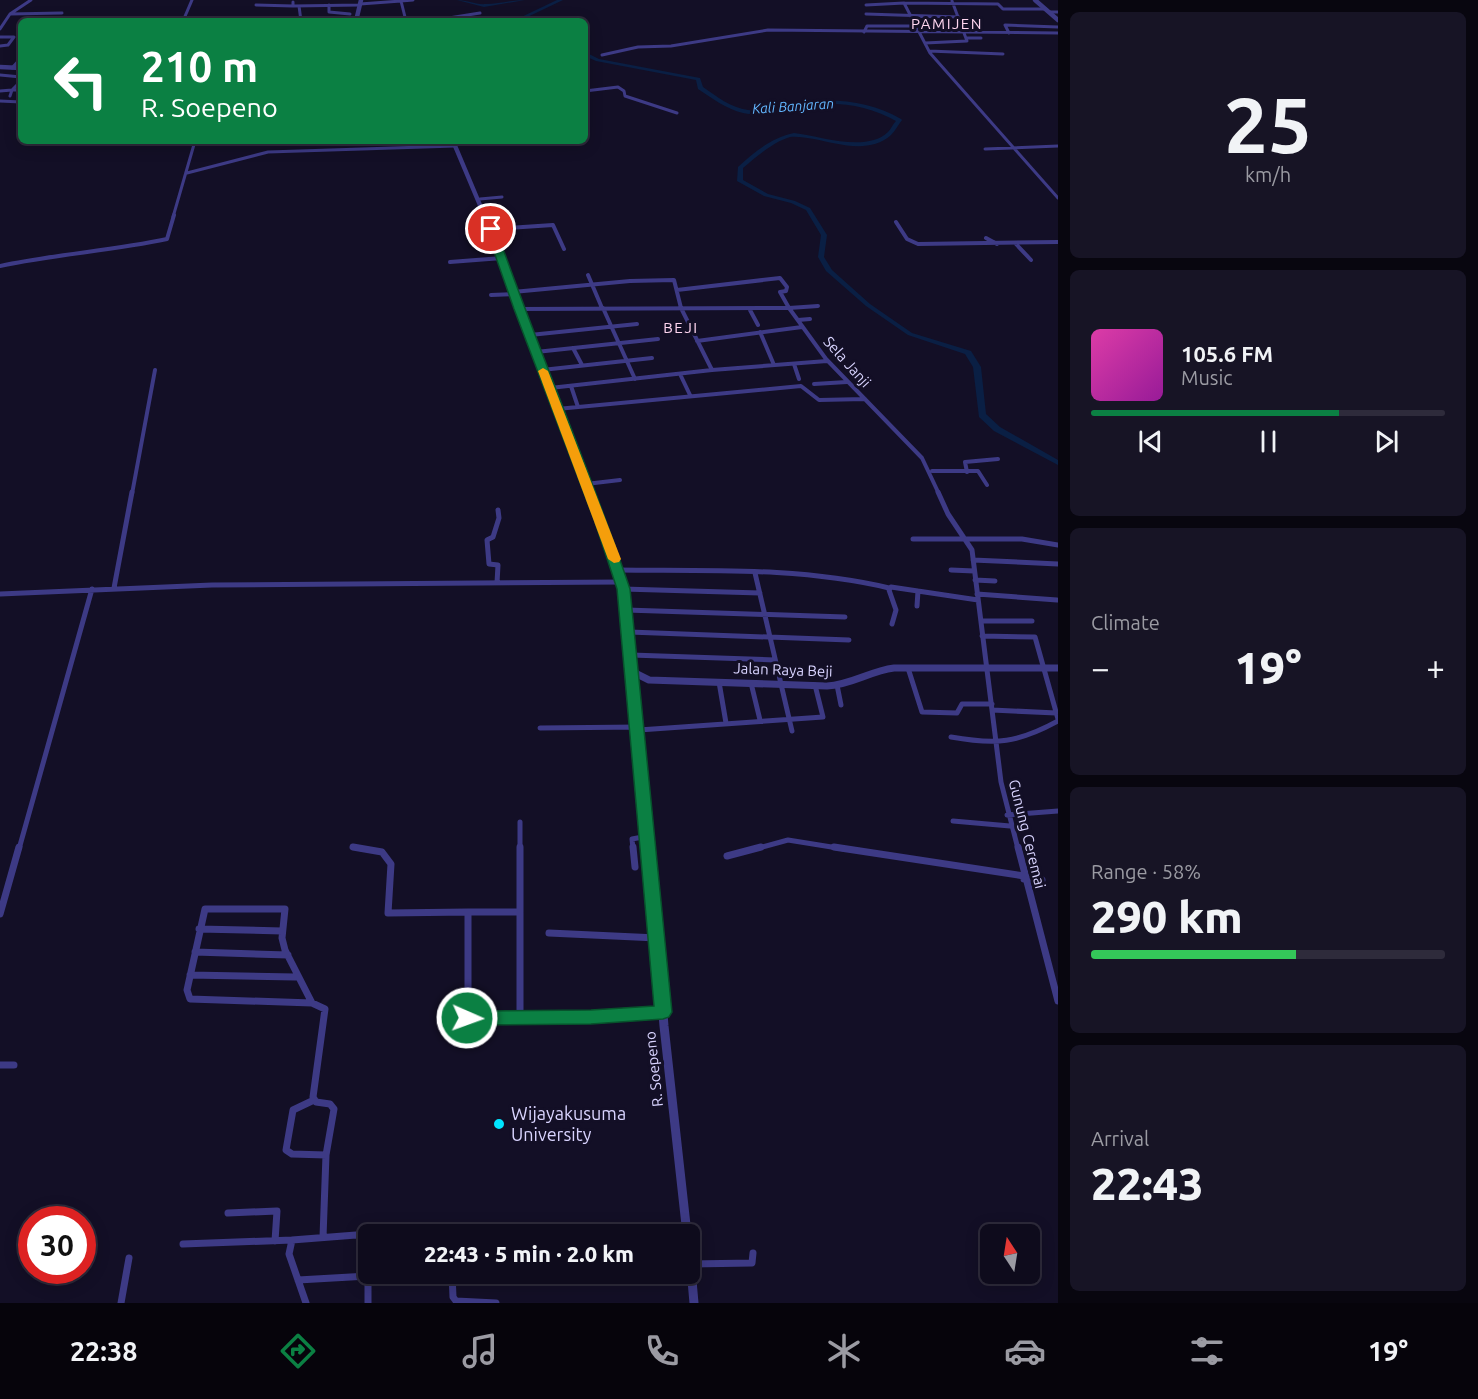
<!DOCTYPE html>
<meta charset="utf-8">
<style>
body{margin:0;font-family:Ubuntu,sans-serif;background:#171425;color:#f1f3f6;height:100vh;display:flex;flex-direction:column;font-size:22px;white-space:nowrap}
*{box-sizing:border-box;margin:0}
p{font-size:20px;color:#9b9ba3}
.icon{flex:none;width:33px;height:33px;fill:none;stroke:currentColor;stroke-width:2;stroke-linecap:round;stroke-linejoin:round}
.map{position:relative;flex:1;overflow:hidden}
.side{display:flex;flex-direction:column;gap:12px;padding:12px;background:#08060f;width:420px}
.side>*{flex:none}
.banner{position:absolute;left:18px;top:18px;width:570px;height:126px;border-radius:9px;box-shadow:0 3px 15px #0003,0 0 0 2px #2e2b3b;background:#0b8043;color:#fff;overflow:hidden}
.needle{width:39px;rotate:348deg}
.controls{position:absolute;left:980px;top:1224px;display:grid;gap:12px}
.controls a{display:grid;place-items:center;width:60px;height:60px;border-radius:9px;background:#0e0b1c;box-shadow:0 3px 15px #0003,0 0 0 2px #2e2b3b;font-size:30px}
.speed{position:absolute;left:18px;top:1206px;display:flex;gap:12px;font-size:30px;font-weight:700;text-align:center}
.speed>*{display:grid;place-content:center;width:78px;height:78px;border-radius:50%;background:#0e0b1c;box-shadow:0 3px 15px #0003,0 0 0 2px #2e2b3b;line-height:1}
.speed .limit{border:9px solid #d22;background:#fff;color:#111}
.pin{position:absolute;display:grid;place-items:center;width:51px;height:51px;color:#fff;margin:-26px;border:3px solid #fff;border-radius:50%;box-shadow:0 2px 6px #0007}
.me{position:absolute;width:66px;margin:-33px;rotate:92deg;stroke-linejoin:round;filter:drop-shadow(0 0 4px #0008)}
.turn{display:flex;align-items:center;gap:21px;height:126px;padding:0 24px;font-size:27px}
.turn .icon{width:78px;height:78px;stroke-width:2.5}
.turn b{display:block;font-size:42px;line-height:51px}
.big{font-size:45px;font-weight:800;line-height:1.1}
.side .widget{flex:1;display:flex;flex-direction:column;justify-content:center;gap:9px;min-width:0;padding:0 21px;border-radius:9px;background:#171425}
.side .dial{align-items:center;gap:0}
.dial b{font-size:78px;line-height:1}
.song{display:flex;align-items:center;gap:18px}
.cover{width:72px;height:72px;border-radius:9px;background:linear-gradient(135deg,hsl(320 70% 55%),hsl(300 70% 35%))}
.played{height:6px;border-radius:3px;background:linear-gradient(90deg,#0b8043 70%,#2e2b3b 70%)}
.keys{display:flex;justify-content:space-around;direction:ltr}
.heat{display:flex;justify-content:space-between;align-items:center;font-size:33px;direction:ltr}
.charge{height:9px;border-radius:4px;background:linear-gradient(90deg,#34c759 58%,#2e2b3b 0)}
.trip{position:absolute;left:358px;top:1224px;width:342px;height:60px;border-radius:9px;background:#0e0b1c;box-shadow:0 3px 15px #0003,0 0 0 2px #2e2b3b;font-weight:800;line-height:60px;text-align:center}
.menu{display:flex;height:96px;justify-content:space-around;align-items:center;background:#06040b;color:#9b9ba3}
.menu .icon{width:42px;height:42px}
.menu .selected{color:#0b8043}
.menu b{font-size:27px;color:#f1f3f6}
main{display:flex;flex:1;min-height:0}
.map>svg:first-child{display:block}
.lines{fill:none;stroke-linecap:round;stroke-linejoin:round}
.river{fill:#0a1f44;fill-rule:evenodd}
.minor-far3{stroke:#3d3a85;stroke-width:3}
.minor-far2{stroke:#3d3a85;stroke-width:4}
.minor-far1{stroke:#3d3a85;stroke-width:5}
.minor{stroke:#3d3a85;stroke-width:7}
.tertiary-far3{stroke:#3d3a85;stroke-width:4.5}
.tertiary-far2{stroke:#3d3a85;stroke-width:5}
.tertiary-far1{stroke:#3d3a85;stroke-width:7}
.tertiary{stroke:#3d3a85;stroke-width:9}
.route{fill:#0b8043;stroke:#07532c;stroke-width:1.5}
.slow{fill:#f59e0b}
.poi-dot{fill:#00e5ff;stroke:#130f26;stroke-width:2}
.labels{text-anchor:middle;stroke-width:6;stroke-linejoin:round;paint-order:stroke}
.far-water-label{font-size:14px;font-style:italic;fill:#62b6ff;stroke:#130f26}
.far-quarter-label{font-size:15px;letter-spacing:1.5px;fill:#ffd6f0;stroke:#130f26}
.street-label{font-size:15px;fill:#d9d4ff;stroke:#130f26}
.near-poi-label{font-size:18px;fill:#d9d4ff;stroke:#130f26;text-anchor:start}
</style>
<main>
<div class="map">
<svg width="1058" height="1303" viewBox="0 0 1058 1303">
<rect width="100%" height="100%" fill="#130f26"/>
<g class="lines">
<path class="river" d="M457 0C467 0 476 5 486 4 499 4 512 0 525 0L484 7Z
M557 0H563L519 21H513Z
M585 52 599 59 700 78 703 87C716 96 731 108 748 110 764 112 782 106 798 103 832 97 871 101 901 119L902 120C898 125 895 131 891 135 870 154 838 144 814 139 806 138 797 136 790 137 773 142 756 157 743 168V180L768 194 795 201 810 208 827 235 824 257 832 270 870 304 912 333 971 351 981 367 986 414 1000 427 1058 460V465L994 431 979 417 973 367 965 354 908 335 866 306 826 271 818 257 821 235 806 210 791 203 764 196 737 181 738 167C754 152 773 137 794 133 821 136 866 153 888 132 891 129 893 124 896 121 867 104 830 100 797 107 780 110 761 117 743 113 726 109 712 98 698 89L696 80 596 61 585 56Z"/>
<path class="minor-far3" d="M401 1 413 0
M293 2V6L360 5
M360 4 401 1 406 21
M256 5 293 6
M329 5V12L350 14
M866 5 904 3
M299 6 301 21
M1046 9H1003L998 4 904 3 930 53 1058 198
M1049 12H1058
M10 14 62 13
M866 14 959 17
M183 21 192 0
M261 21H283
M311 21 312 18
M430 21 480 13
M0 29 10 14 31 0
M864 32 867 26H915
M1009 33 1005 25 1058 27
M0 37H14L8 45 0 46
M966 38H981
M925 43 967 41 952 1
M929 51 1003 54
M602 55 638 47 671 46 768 30 1058 33
M12 68 21 58
M0 75 21 77
M0 91 12 90 21 81
M585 91 618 87 624 91 625 96 677 113
M10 96 12 90H21
M0 101 21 102
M985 149 1058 146
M187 173 268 152 455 146
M480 199 502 197
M173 217 195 141"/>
<path class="minor-far2" d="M896 222 907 239 918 244 1058 242
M491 229 553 225 564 249
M986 238 997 244
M1016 244 1031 260
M450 262 502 258
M0 266C55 254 111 251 167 239L174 215
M588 275 602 308
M677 290 780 278 787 287 786 291 780 292 789 308 818 306
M513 292 630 281 674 280 681 308 712 370
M491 295 514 294
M603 308 635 379
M519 309 789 308 826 359 922 458 939 494
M750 310 758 325
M798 320 810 319
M760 332 774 365
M530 335 637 324
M697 341 802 327
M573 348 582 365
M536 352 658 339
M794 364 799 379
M542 370 652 358
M680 374 690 395
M814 384 847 382
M571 386 578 407
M550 388 712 370 827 361
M557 409 801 386 819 400 865 399
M932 471H978L987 485
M967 472 965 462 998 459
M586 484 620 480
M132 494 155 370"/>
<path class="minor-far1" d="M938 492 948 514 972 550 1001 782 1018 849
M913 539H1022L1058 545
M973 560 1058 564
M618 570C709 571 800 567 889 588
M951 570 974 571
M755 573 792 731
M975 580 995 581
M497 583 498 565 489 564 487 540 493 537 499 518 498 510
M114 588 132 492
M623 589 760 593
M0 594 212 585 621 582
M977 594 1057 600
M917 606 918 591
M626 610 845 617
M981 621H1032
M892 624 896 610 889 590 891 587 978 600
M629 632 849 640
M982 636 1035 637 1058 719
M631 655 775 660
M908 668 922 712 957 713 962 704H992
M719 682 726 723
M751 683 760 720
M837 685 841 705
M992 710 1056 713
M540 728 638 727
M639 730 823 717 815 685
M951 737C996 745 1018 743 1058 721
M1007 815 1058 811
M953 821 1010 826
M520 822V849
M353 847 362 849
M19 849 92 589
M633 849 632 839 648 836
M755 849 788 840 844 849"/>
<path class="minor" d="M353 847 382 852 391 864 388 913 468 912
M520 847V1019
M633 847 635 867
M834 847 1024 876
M1018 847 1058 1001
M727 856 761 847
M1024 879 1042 880
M205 909H285L282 938 285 950 312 1003 190 999 187 990Z
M520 912H468V1019L591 1017 663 1012
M0 914 19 847
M199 929 282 931
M549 933 657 938
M195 952 288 955
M190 975 295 977
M312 1003 325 1009 313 1097 316 1102 330 1104 334 1109 326 1155 323 1237
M0 1065H14
M314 1100 293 1110 286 1150 292 1154 326 1155
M228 1213 277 1211 275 1241
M183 1244 292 1240
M691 1264 752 1263 753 1253
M452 1274 453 1297 456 1301 496 1303
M298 1280 368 1276
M121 1303 129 1258
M306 1303 289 1254 292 1240 356 1235 363 1236 368 1242V1303"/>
<path class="tertiary-far3" d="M1035 0 1058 20
M356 21 361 0
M0 67 21 68
M453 141 485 217"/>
<path class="tertiary-far2" d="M484 215 590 494"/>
<path class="tertiary-far1" d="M589 492 623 589 649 849
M633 672 649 680 827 686C851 685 870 671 894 668H1058"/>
<path class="tertiary" d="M649 847 664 1026 687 1234
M690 1258 694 1303"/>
</g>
<path class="route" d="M491 226 496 229C538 349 589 467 630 589L672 1012 669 1017 663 1019 591 1024 467 1025 461 1023 458 1018 461 1013 467 1011 591 1010 654 1006 617 589 595 522 514 309 486 229Z"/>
<path class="slow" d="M543 368 548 371 621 559 619 562 614 563 608 559 538 371Z"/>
<circle class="poi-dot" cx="499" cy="1124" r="6"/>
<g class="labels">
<g class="far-water-label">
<text transform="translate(793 106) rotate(-4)" y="5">Kali Banjaran</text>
</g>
<g class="far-quarter-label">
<text x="947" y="29">PAMIJEN</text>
<text x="681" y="333">BEJI</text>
</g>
<g class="street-label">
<text transform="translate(847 362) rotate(48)" y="5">Sela Janji</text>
<text transform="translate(783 670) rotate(2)" y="5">Jalan Raya Beji</text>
<text transform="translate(1027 834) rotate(76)" y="5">Gunung Ceremai</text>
<text transform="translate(654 1069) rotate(-96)" y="5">R. Soepeno</text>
</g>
<g class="near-poi-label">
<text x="511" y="1120">Wijayakusuma<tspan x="511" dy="21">University</tspan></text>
</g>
</g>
</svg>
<div class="controls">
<a><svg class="needle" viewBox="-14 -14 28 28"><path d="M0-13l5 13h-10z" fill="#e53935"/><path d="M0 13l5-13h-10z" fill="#9b9ba3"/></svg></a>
</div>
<div class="speed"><div class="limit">30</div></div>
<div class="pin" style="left:491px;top:229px;background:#d93025"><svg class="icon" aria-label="arrive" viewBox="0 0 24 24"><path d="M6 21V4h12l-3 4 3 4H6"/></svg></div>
<svg class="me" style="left:467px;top:1018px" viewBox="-20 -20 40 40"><circle r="17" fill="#0b8043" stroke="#fff" stroke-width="3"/><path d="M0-11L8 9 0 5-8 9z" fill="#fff"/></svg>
<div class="trip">22:43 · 5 min · 2.0 km</div>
<div class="banner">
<div class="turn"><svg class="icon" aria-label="left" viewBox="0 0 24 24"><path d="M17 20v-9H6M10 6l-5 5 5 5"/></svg><div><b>210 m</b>R. Soepeno</div></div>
</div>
</div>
<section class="side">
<div class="widget dial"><b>25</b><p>km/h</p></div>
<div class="widget">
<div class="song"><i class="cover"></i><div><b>105.6 FM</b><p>Music</p></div></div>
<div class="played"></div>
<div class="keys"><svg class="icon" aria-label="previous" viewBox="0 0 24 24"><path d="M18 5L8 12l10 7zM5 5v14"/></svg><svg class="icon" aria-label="pause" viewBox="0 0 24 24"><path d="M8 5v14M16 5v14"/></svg><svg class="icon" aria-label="next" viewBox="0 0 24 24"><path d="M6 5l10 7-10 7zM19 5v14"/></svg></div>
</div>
<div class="widget"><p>Climate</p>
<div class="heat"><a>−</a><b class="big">19°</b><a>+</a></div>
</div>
<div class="widget"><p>Range · 58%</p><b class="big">290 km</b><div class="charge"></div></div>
<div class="widget"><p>Arrival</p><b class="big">22:43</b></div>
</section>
</main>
<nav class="menu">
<b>22:38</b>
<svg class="icon selected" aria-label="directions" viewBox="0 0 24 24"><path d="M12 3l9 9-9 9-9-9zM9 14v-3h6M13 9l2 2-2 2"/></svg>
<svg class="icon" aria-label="music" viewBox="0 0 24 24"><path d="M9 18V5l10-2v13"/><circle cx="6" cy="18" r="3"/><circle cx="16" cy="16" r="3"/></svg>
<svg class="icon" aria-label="phone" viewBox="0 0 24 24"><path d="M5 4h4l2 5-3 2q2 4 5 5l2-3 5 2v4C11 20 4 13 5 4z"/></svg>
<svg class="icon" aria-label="climate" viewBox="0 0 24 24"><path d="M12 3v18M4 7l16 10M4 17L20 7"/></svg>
<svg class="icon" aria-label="car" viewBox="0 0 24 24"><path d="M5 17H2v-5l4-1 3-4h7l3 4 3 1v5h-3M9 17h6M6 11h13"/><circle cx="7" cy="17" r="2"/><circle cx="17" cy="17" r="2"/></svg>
<svg class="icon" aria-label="filters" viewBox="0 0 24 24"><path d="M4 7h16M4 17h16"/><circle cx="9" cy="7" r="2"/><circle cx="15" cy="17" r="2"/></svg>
<b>19°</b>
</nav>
